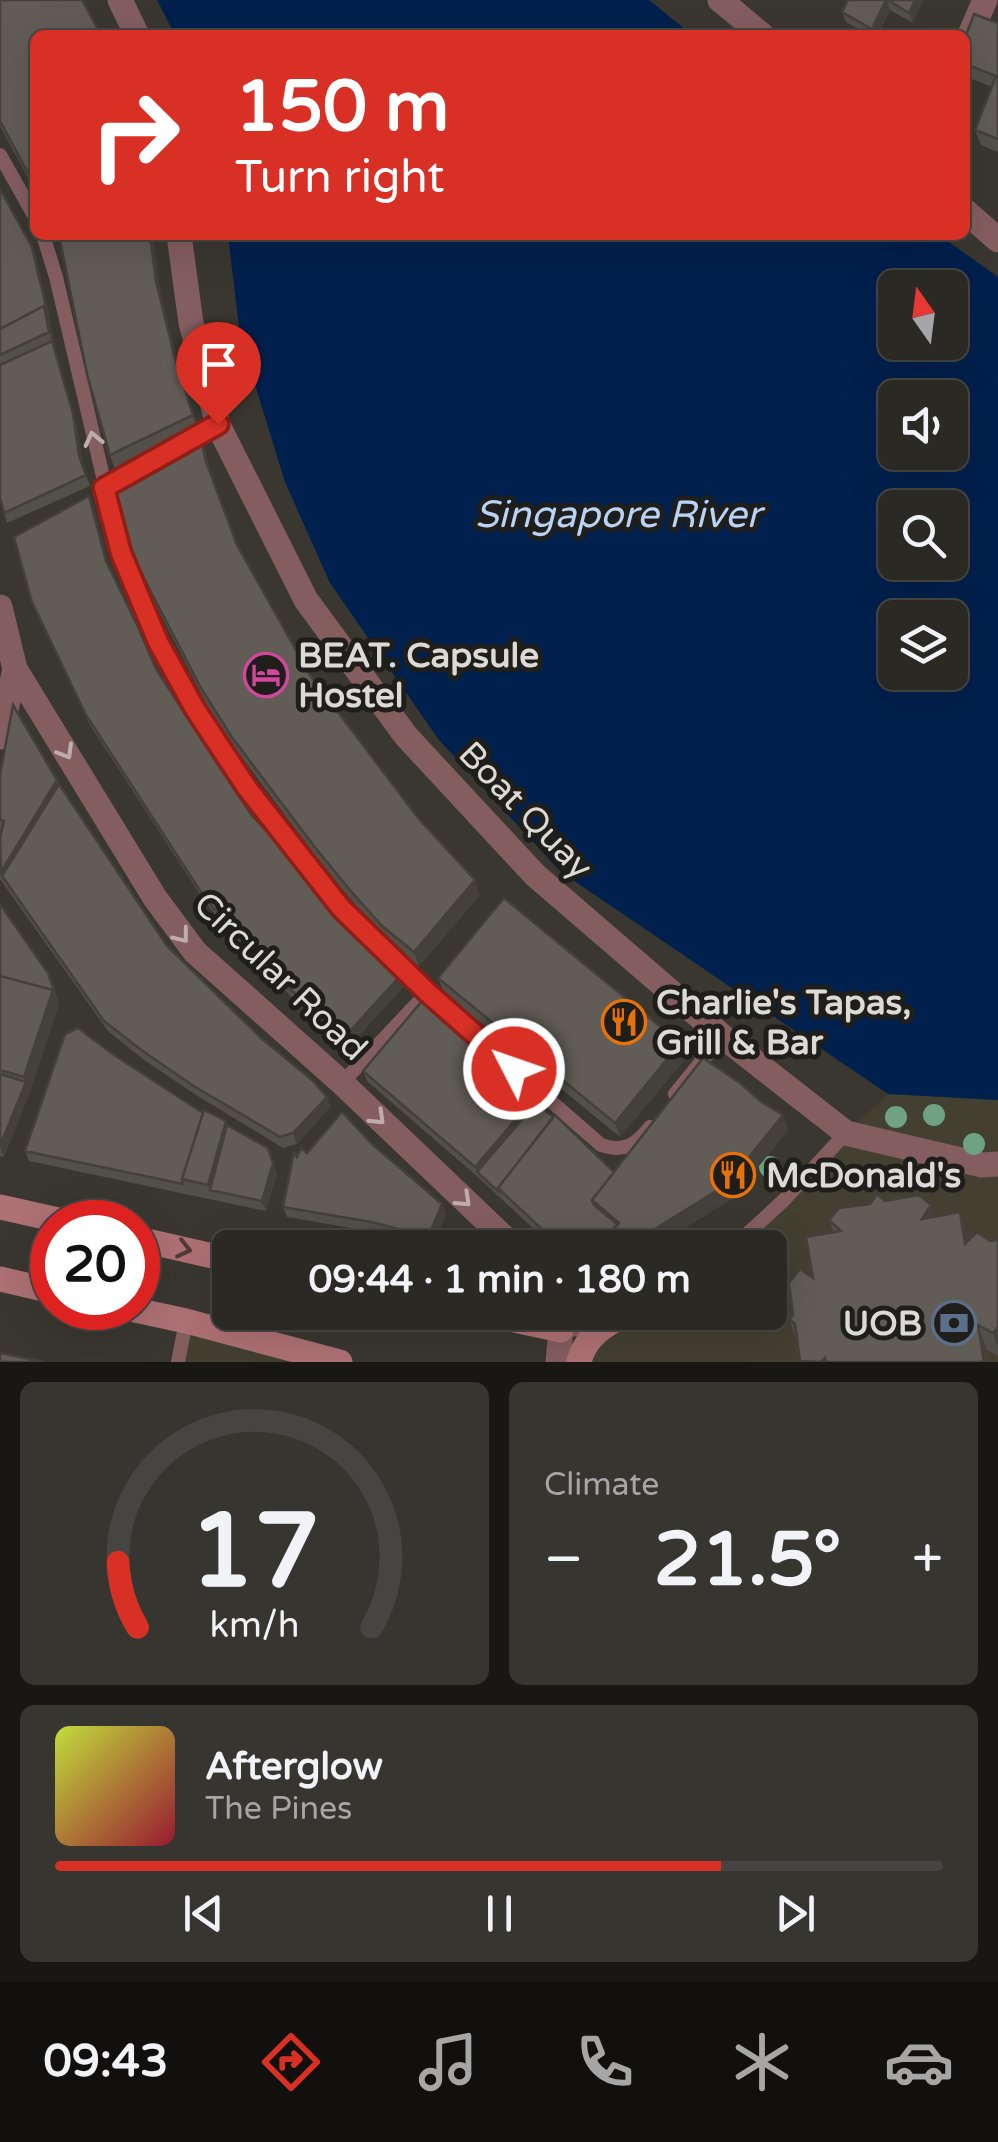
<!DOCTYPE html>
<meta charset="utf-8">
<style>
body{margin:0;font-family:"Varela Round",sans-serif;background:#373530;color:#f1f3f6;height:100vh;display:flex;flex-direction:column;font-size:38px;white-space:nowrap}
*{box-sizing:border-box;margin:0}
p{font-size:32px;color:#a6a6a6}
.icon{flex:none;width:55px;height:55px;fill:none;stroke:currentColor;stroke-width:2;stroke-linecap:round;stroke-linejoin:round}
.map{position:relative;height:1362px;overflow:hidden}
.side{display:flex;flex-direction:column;gap:20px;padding:20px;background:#181713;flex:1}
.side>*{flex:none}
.banner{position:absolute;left:30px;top:30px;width:940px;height:210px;border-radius:15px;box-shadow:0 10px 40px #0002,0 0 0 2px #474541;background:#d93025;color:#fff;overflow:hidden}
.needle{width:65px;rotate:346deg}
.controls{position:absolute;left:878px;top:270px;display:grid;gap:20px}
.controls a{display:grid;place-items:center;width:90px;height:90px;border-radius:15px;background:#2b2923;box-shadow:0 10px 40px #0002,0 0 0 2px #474541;font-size:50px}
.speed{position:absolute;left:30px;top:1200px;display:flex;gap:20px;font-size:50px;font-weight:700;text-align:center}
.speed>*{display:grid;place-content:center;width:130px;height:130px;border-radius:50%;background:#2b2923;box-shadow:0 10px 40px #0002,0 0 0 2px #474541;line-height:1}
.speed .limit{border:15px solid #d22;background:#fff;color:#111}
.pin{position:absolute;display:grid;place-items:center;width:85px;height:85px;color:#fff;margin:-102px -42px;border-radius:50% 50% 50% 0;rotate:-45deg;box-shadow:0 0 10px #0007}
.pin .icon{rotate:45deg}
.me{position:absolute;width:110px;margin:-55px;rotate:311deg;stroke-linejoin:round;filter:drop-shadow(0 0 8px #0008)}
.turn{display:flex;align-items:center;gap:35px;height:210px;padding:0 40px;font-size:45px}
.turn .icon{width:130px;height:130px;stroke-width:2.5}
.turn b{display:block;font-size:70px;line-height:85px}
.big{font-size:75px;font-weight:700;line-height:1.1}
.side .card{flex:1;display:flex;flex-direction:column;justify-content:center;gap:15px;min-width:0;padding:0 35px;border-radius:15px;background:#373530}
.side .dial{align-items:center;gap:0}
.dial svg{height:260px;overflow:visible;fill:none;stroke:#474541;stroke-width:7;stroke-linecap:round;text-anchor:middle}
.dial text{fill:#f1f3f6;stroke:none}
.song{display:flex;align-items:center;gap:30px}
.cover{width:120px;height:120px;border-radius:15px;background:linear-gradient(135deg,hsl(70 70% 55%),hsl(350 70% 35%))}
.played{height:10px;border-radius:5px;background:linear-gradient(90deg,#d93025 75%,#474541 75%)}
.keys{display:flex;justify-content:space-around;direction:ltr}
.heat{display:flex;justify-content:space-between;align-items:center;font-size:55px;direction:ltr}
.side .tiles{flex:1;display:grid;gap:20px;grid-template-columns:1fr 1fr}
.card:last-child{grid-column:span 2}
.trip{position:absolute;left:212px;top:1230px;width:575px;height:100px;border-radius:15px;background:#2b2923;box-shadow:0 10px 40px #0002,0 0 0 2px #474541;font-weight:700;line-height:100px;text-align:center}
.dock{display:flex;height:160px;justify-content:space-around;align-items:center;background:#11100e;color:#a6a6a6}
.dock .icon{width:70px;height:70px}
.dock .selected{color:#d93025}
.dock b{font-size:45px;color:#f1f3f6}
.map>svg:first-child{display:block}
.built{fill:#434032}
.water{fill:#00204d;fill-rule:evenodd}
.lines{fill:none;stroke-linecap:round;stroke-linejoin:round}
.lane{stroke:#845d5f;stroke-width:14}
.street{stroke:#845d5f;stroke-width:25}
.secondary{stroke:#ae7175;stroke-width:25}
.tree{fill:#6ea283}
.wall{fill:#534f49}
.shaded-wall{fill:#44403c}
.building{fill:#615c55;stroke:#44403c;stroke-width:2.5}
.oneway{stroke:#bdaeac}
.oneway2{stroke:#513b3a}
.route-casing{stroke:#8d1f18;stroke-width:25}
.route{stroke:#d93025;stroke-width:18}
.labels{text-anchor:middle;stroke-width:10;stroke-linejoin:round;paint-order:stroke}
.poi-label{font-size:35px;font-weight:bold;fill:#dbdad5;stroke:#1f1e1b;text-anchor:start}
.street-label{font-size:35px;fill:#dbdad5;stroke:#1f1e1b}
.water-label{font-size:38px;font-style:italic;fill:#b9d3f7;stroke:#1f1e1b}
</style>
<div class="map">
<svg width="998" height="1362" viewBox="0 0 998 1362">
<rect width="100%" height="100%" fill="#39372f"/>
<path class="built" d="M888 1094 998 1100V1362H572L634 1313 770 1312V1248L732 1247 846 1133Z
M186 1321 340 1362H178Z"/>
<path class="water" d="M157 0H649L692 35H175Z
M228 235H939L998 277V1100L888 1094 561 872 439 740 330 583 285 482 240 336ZM895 288H950V342H895ZM895 398H950V452H895ZM895 508H950V562H895ZM895 618H950V672H895Z"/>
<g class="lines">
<path class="lane" d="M0 155 35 217
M43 235 56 277 121 553 157 642 195 709 247 788 341 908 427 993 601 1145C624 1153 636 1145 650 1127
M171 451 218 425
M342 1083 427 993
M675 1094 722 1036
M732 1248 784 1200 846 1133
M561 1330 585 1329 634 1312
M178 1362 186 1321"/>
<path class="street" d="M120 0 137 35
M720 0 762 35
M965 46 985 0
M965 211 998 240
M179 235 191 323 218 425 306 600 406 736 535 875 722 1036 846 1133 982 1165 998 1164
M0 607 15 669 155 898 195 952 342 1083 515 1248
M0 737 15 669
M558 1362 561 1330 559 1312"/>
<path class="secondary" d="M0 1207 67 1222
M138 1239 230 1260
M0 1279 52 1291
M126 1308 186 1321 340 1362
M477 1312 561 1330
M579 1362C584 1342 596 1331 613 1321"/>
</g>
<g class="tree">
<circle cx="934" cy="1115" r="11"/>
<circle cx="896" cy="1117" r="11"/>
<circle cx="974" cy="1144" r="11"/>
<circle cx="770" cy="1167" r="11"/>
</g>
<path class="wall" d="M0 0 35 35V191L0 126Z
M848 0H923L913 23 890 10 878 35H868L846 22 842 12Z
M998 23V152L981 145 975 130 992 87 965 76V38Z
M0 189 36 257 56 351 76 424 83 466 90 486 7 523 0 498Z
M161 296 179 370 198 430 115 470 110 455Z
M205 450 211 476 237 545 310 675 418 818 480 895 419 966 387 940 354 903 319 861 237 751 206 703 145 584 130 544Z
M93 506 108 566 156 669 252 816 333 912 401 975 404 986 354 1041H336L237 943 203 899 90 725 36 612Z
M0 775 57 780 167 946 261 1038 327 1097 330 1107 297 1144 283 1148 196 1095 144 1060 108 1031 0 879Z
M0 904 48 973 59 1004 30 1092 4 1157 0 1156Z
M438 978 680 1043 686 1058 620 1137 444 993Z
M114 1055 203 1113 227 1126 277 1173 266 1211 29 1161 25 1151Z
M363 1071 536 1103 614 1172 788 1130 733 1198 653 1248H554L479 1178 367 1081Z
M372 1144 442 1204 446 1214 432 1247 375 1232 287 1217 283 1207 297 1157 307 1153Z
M885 1201 931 1205 935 1217 970 1239 998 1240V1356L987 1350 798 1344 789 1319 813 1278 834 1233 829 1220Z"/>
<path class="shaded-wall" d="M887 0 890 10 878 35H875L872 29Z
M915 0H923L913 23 909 13Z
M150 235H153L161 296 179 370 198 430 174 355 156 281Z
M32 247 36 257 56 351 76 424 83 466 49 332Z
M57 780 63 795 2 876 1 872Z
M475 880 480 895 419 966 414 952Z
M401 975 404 986 354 1041 350 1031Z
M53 990 59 1004 30 1092 4 1157 0 1146 26 1082 24 1077Z
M680 1043 686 1058 620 1137 615 1123Z
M327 1097 330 1107 297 1144 293 1133Z
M534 1098 538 1108 477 1172 475 1167Z
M783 1115 788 1130 733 1198 666 1240 660 1226Z
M226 1121 231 1136 210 1190 213 1200 208 1185Z
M268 1148 277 1173 266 1211 262 1201Z
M442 1204 446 1214 432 1247 428 1237Z
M931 1205 940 1230 922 1219Z
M960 1212 970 1238 974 1269 965 1244Z
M978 1325 987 1350 989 1362H984Z
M998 1327V1348L993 1333Z"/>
<path class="building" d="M0 0H82L101 35H35V186L0 121Z
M848 0H886L872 29 842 12Z
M888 0H915L909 13Z
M974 14 998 23V139L975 130 996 76 965 64V38Z
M0 189 32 247 48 315 44 306 0 329Z
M59 235H150L156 281 174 355 193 415 110 455 87 374Z
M44 306 49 332 0 355V329Z
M52 341 73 414 79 456 86 475 4 513 0 498V365Z
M200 435 206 462 237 545 310 675 418 818 475 880 414 952 382 926 349 889 314 846 231 736 201 688 139 569 130 544 113 481Z
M89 496 106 561 138 627 156 669 213 757 252 816 269 833 313 888 333 912 401 975 350 1031H333L233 933 199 889 86 715 32 602 14 537Z
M13 705 57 780 1 872 0 838 4 821 0 820V775Z
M59 784 167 946 261 1038 312 1080 327 1097 293 1133 280 1137 192 1085 140 1049 104 1021 2 876Z
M504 898 680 1043 615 1123 438 978Z
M0 904 48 973 55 993 53 990 0 976Z
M0 976 53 990 24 1077 0 1070Z
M422 1001 534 1098 475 1167 363 1071Z
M78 1028 114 1055 203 1113 182 1179 183 1184 25 1151 65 1034Z
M703 1058 740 1083 760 1101 783 1115 727 1184 660 1226 620 1248H607L602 1243 619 1223 592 1200Z
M0 1074 26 1082 0 1146Z
M536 1103 553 1117 498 1188 500 1193 477 1172Z
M204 1110 226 1121 208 1185 182 1179Z
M342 1112 372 1144 442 1204 428 1237 371 1222 283 1207 294 1152 297 1157 301 1148 307 1153Z
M555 1115 614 1172 592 1200 594 1205 617 1224 602 1243 603 1248H562L498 1188Z
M227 1125 268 1148 273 1163 262 1201 210 1190Z
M877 1194 885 1201 919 1195 931 1205 922 1219 960 1212 965 1244 977 1232 990 1241 998 1240V1327L993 1333 978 1325 984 1362H826L825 1358 821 1362 800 1361 795 1324 789 1319 793 1315 789 1283 800 1269 813 1278 806 1237 841 1231 829 1220 839 1208 870 1204Z
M0 1353 44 1362H0Z"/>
<defs><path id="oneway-chevron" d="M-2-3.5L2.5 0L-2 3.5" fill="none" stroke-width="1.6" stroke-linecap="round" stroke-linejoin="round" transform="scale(2.5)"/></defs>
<g class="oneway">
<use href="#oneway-chevron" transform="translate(93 439) rotate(-103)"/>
<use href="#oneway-chevron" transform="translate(66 752) rotate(59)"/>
<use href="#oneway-chevron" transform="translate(182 936) rotate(52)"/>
<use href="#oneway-chevron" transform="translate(378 1118) rotate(44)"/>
<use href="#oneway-chevron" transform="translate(464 1200) rotate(43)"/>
</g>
<use class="oneway2" href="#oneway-chevron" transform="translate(184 1249) rotate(13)"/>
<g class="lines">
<defs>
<path id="route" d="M218 424 104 488 121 553 158 642 195 709 247 788 341 908 427 992 514 1069"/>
</defs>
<use href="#route" class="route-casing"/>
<use href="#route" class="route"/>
</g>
<defs>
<symbol id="hotel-ring" viewBox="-11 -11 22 22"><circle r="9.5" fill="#1f1e1b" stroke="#d1479c" stroke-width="1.5"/><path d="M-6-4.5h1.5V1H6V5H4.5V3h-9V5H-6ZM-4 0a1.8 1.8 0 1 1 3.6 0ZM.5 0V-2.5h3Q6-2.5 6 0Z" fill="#d1479c"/></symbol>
<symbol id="restaurant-ring" viewBox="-11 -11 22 22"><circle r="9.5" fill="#1f1e1b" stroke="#e8710a" stroke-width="1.5"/><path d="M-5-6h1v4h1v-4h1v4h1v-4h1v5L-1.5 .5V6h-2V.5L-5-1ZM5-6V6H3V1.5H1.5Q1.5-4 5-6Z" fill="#e8710a"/></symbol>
<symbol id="bank-ring" viewBox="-11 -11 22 22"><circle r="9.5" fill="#1f1e1b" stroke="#5c6f8a" stroke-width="1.5"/><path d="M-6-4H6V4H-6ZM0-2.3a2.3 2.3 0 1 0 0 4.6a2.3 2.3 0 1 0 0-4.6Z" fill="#5c6f8a"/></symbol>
</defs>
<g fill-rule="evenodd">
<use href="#hotel-ring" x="241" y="650" width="50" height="50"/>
<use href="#restaurant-ring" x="599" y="997" width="50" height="50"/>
<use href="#restaurant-ring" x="708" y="1150" width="50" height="50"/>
<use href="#bank-ring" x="929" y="1298" width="50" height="50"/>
</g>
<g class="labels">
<g class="poi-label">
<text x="298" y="667">BEAT. Capsule<tspan x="298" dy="40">Hostel</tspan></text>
<text x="656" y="1014">Charlie's Tapas,<tspan x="656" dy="40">Grill &amp; Bar</tspan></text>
<text x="766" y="1187">McDonald's</text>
<text x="922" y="1335" text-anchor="end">UOB</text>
</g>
<g class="street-label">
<text transform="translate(526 810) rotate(46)" y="12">Boat Quay</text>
<text transform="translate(281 976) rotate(44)" y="12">Circular Road</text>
</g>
<g class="water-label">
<text x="618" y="527">Singapore River</text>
</g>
</g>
</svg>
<div class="controls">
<a><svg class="needle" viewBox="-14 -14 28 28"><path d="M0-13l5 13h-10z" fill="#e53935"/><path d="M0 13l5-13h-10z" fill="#a6a6a6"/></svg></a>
<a><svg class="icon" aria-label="sound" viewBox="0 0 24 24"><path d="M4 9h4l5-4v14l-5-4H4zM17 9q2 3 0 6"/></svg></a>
<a><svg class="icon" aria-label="search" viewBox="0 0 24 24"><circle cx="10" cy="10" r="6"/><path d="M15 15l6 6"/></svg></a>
<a><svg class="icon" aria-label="layers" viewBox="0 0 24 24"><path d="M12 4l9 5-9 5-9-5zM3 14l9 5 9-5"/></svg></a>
</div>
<div class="speed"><div class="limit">20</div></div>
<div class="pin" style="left:218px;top:424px;background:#d93025"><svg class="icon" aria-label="arrive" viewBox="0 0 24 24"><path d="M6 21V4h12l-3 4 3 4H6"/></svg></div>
<svg class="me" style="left:514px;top:1069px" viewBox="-20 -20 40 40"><circle r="17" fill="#d93025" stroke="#fff" stroke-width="3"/><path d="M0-11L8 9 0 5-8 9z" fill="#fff"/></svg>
<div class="trip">09:44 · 1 min · 180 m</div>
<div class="banner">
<div class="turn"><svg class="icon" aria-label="right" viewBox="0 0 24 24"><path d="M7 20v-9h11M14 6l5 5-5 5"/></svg><div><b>150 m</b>Turn right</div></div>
</div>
</div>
<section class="side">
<div class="tiles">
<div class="card dial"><svg viewBox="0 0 100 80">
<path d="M14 69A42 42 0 1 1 86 69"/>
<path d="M14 69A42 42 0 0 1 8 49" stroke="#d93025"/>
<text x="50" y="56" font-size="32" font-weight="700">17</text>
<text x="50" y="72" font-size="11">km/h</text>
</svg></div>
<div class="card"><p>Climate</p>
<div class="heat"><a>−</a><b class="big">21.5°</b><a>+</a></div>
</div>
<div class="card">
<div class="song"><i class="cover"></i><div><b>Afterglow</b><p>The Pines</p></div></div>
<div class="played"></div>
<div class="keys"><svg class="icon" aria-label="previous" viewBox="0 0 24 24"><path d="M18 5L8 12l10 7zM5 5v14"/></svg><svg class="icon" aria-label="pause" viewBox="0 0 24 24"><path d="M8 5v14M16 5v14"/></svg><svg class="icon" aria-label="next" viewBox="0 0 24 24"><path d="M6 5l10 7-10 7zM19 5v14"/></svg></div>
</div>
</div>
</section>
<nav class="dock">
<b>09:43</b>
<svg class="icon selected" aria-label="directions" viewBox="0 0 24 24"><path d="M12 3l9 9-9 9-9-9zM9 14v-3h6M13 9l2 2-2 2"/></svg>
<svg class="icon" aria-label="music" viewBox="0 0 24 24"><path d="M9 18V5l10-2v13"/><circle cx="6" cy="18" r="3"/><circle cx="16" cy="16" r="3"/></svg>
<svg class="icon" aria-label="phone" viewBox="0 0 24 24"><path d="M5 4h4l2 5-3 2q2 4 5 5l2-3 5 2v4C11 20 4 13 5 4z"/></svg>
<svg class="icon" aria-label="climate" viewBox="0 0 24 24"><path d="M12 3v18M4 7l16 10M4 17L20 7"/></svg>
<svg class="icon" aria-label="car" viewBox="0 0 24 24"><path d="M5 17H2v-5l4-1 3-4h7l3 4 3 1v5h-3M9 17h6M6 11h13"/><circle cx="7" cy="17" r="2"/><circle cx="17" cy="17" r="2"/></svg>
</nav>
